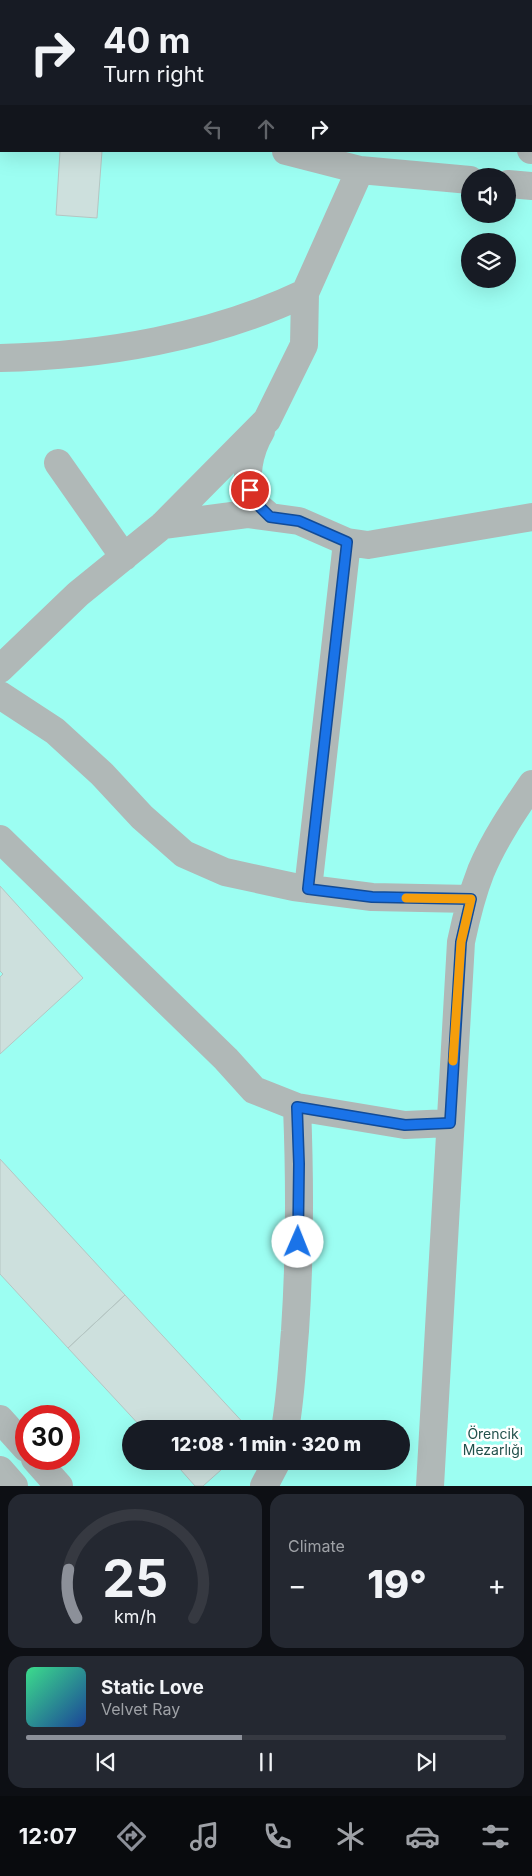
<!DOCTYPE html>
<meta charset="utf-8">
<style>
body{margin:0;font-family:Inter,sans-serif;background:#242831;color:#f1f3f6;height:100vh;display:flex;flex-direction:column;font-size:19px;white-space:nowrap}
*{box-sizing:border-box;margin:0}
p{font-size:16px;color:#9ea1a6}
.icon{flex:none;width:28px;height:28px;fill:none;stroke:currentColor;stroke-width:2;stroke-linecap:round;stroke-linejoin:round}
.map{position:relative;height:1486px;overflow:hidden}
.sheet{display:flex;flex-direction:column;gap:8px;padding:8px;background:#0d0f14;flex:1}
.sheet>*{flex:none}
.banner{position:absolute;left:0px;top:0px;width:532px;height:152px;box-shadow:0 5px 20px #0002;background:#171b24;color:#f1f3f6;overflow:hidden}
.buttons{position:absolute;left:461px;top:168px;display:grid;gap:10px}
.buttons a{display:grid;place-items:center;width:55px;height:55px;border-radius:50%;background:#171b24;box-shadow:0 5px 20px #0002;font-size:25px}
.speed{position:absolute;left:15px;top:1405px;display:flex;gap:10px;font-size:25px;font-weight:700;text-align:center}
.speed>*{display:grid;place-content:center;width:65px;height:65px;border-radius:50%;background:#171b24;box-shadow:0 5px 20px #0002;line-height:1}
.speed .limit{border:8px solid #d22;background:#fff;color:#111}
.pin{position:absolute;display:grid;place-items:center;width:42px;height:42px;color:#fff;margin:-21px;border:2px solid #fff;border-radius:50%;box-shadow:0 1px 5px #0007}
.me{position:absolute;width:55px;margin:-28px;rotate:1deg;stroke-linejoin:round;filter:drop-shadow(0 0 4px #0008)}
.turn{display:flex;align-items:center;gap:18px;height:105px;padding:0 20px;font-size:22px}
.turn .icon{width:65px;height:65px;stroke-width:2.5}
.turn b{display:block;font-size:35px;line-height:42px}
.lanes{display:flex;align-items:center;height:48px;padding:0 20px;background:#0003;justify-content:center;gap:25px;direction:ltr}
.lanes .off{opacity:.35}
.big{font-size:38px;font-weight:800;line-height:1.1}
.sheet .tile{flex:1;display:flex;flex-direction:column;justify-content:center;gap:8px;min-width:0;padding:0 18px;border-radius:15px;background:#242831}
.sheet .dial{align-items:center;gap:0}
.dial svg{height:130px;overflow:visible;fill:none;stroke:#363941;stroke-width:7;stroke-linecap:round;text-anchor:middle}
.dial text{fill:#f1f3f6;stroke:none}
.song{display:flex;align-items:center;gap:15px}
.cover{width:60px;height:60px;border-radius:8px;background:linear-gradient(135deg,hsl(150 70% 55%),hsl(220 70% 35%))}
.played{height:5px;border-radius:2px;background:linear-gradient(90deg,#8c9099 45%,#363941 45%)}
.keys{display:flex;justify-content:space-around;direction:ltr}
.heat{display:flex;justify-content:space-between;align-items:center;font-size:28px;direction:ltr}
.sheet .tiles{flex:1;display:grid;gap:8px;grid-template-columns:1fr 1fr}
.tile:last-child{grid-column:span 2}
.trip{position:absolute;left:122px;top:1420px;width:288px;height:50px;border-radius:25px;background:#171b24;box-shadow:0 5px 20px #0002;font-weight:800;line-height:50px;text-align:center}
.tabs{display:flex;height:80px;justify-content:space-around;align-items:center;background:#090b0e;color:#9ea1a6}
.tabs .icon{width:35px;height:35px}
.tabs .on{color:#8c9099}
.tabs b{font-size:22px;color:#f1f3f6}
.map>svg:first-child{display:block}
.green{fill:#9cfef2;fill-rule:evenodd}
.building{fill:#cde0dd;stroke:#b5c6c3}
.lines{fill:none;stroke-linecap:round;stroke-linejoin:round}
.minor{stroke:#b0b8b7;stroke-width:28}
.route-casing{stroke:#114b97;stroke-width:12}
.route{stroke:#1a73e8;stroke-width:9}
.slow{stroke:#f59e0b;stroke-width:9}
.labels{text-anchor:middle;stroke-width:5;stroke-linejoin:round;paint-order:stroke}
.park-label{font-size:14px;fill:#22514c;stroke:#fff}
</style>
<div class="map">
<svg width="532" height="1486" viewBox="0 0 532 1486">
<rect width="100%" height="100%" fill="#f0fffd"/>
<path class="green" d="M0 0H532V1486H0ZM1 1H531V151H1ZM470 176H508V214H470ZM470 241H508V279H470ZM26 1416H69V1459H26ZM131 1429H401V1461H131Z"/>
<path class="building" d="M60 151H102L97 218 56 215Z
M0 886 83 978 0 1054V977L3 974 0 971Z
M0 1159 125 1295 68 1348 0 1274Z
M125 1295 249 1429H143L68 1348Z
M173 1461H231L203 1486H195Z"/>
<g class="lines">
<path class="minor" d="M413 0 414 1
M0 14 1 15
M0 63 1 64
M531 150H532
M286 151 360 170 470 180
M508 184 532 186
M0 358C102 356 213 337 305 293
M261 431C249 451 243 479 253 500 256 506 265 512 270 517
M58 463 124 557
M163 525 247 514 299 521 347 542 368 545 532 517
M0 669 78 594 163 525 267 420 304 345 305 293 360 170
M0 695 55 731 102 774 142 817 184 854 225 872 294 887 372 897 471 899
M0 839 226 1059 254 1090 297 1107 405 1125 450 1123
M308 889 347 542
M0 1419 26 1448
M285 1429C291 1396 292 1364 295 1331 300 1256 300 1181 297 1107
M35 1459 59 1486
M0 1470 14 1486
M264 1486 277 1461
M430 1486 461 942C466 918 472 894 481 871 494 840 513 812 532 784"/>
</g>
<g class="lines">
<defs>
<path id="route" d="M250 490 254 501 270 517 299 521 347 542 308 889 372 897 471 899 461 942 450 1123 405 1125 297 1107 299 1164 298 1242"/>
</defs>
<use href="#route" class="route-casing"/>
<use href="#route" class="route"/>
<path class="slow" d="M406 898 471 899 461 942 453 1061"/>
</g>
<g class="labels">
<g class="park-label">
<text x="493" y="1439">Örencik<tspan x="493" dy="16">Mezarlığı</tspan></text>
</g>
</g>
</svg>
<div class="buttons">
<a><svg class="icon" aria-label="sound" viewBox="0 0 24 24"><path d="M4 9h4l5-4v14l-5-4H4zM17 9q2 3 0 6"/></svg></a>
<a><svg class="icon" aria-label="layers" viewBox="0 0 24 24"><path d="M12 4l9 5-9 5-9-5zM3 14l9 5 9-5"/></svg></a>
</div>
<div class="speed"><div class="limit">30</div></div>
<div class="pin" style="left:250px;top:490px;background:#d93025"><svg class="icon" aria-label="arrive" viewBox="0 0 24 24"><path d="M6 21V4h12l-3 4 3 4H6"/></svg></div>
<svg class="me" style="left:298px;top:1242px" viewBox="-20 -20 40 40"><circle r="19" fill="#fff"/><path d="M0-13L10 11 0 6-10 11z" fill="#1a73e8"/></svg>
<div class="trip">12:08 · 1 min · 320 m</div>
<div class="banner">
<div class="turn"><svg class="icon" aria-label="right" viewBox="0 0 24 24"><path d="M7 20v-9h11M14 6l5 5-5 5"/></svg><div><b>40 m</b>Turn right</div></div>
<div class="lanes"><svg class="icon off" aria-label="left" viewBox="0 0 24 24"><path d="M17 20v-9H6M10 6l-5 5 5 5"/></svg><svg class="icon off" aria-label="ahead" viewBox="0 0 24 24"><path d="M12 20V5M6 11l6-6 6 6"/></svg><svg class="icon" aria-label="right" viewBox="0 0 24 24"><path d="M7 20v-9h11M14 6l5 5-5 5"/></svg></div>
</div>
</div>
<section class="sheet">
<div class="tiles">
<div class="tile dial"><svg viewBox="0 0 100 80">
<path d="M14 69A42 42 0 1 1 86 69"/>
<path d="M14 69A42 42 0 0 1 9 39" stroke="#8c9099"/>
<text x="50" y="56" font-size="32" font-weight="700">25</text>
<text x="50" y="72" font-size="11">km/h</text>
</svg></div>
<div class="tile"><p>Climate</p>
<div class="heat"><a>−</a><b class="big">19°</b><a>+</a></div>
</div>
<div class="tile">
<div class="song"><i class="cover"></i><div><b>Static Love</b><p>Velvet Ray</p></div></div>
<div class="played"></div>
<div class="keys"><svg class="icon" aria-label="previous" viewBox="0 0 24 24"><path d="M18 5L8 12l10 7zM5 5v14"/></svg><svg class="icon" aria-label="pause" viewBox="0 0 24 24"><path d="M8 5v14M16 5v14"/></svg><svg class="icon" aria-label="next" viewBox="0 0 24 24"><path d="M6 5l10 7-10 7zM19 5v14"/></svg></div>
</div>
</div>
</section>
<nav class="tabs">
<b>12:07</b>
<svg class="icon on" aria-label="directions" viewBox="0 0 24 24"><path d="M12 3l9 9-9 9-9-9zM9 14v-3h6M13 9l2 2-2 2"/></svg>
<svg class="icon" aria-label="music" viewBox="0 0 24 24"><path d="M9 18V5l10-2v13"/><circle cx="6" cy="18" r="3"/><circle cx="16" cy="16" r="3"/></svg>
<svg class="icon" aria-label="phone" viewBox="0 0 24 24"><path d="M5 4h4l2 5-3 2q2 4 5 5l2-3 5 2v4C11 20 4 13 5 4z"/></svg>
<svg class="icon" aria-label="climate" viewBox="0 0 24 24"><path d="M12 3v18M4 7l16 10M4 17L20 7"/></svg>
<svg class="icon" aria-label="car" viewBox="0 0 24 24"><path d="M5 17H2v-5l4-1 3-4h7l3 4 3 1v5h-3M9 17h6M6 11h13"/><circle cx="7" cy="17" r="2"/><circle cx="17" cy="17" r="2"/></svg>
<svg class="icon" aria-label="filters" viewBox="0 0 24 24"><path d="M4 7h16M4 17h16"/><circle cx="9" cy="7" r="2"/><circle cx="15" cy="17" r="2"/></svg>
</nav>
